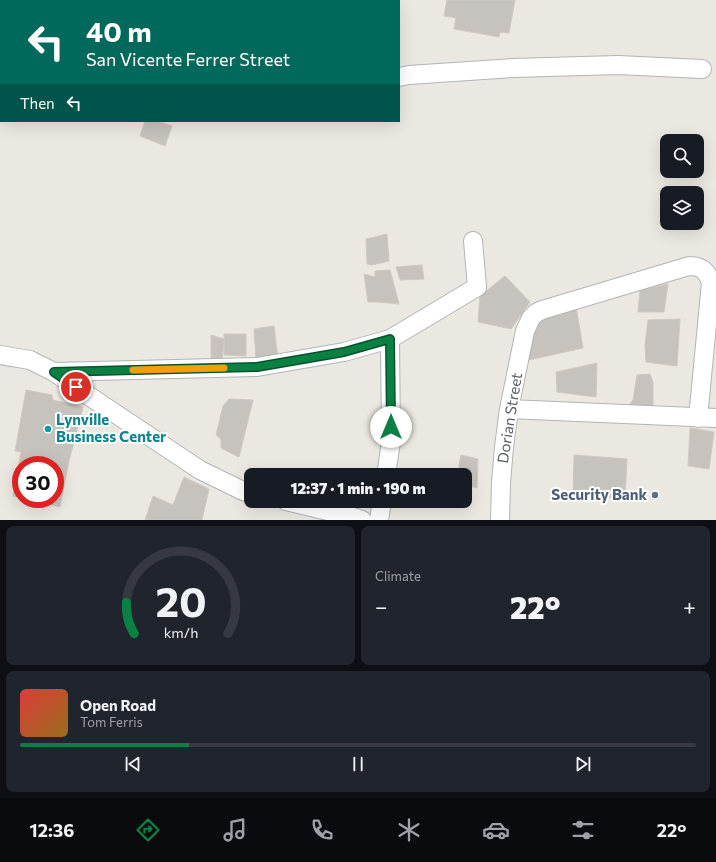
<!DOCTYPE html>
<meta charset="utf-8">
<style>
body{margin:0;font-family:Commissioner,sans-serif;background:#20242c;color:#f1f3f6;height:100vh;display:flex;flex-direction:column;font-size:15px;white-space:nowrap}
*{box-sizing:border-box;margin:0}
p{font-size:13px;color:#9ea1a6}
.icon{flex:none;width:22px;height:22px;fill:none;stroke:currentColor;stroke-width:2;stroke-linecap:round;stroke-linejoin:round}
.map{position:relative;height:520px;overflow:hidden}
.details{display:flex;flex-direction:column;gap:6px;padding:6px;background:#0d0f14;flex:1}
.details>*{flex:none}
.top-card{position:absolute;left:0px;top:0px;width:400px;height:122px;box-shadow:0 4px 16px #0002;background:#00695c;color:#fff;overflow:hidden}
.fabs{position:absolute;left:660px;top:134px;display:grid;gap:8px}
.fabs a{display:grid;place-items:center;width:44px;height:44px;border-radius:8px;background:#171b24;box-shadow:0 4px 16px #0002;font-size:20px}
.speed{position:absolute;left:12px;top:456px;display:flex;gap:8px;font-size:20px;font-weight:700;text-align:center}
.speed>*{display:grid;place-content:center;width:52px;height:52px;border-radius:50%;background:#171b24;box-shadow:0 4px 16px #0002;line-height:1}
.speed .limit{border:6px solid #d22;background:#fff;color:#111}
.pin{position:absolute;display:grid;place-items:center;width:34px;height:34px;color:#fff;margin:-17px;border:2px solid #fff;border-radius:50%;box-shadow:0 1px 4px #0007}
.me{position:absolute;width:44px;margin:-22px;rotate:0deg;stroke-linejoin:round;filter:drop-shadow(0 0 3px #0008)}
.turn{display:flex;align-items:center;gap:14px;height:84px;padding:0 20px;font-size:18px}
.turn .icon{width:52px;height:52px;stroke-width:2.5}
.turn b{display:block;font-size:28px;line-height:34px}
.then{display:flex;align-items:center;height:38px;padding:0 20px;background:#0003;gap:8px;font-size:15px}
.big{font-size:30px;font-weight:800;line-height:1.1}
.details .tile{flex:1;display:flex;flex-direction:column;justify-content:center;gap:6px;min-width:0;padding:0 14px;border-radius:8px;background:#20242c}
.details .dial{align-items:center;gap:0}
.dial svg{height:104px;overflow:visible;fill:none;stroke:#363941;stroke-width:7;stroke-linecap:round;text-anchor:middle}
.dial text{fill:#f1f3f6;stroke:none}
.song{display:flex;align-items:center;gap:12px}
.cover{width:48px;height:48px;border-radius:6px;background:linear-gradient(135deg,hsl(0 70% 55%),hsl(40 70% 35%))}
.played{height:4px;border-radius:2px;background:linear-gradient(90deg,#0b8043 25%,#363941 25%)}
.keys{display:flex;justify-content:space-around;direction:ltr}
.heat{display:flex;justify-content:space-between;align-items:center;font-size:22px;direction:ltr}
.details .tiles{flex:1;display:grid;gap:6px;grid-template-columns:1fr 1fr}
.tile:last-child{grid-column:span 2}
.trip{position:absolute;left:244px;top:468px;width:228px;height:40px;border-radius:8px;background:#171b24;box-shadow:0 4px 16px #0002;font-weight:800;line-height:40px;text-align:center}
.tab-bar{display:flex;height:64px;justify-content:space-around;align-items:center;background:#090b0e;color:#9ea1a6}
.tab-bar .icon{width:28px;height:28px}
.tab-bar .on{color:#0b8043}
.tab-bar b{font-size:18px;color:#f1f3f6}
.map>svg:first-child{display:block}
.green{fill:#c2e1c0}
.building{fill:#c6c3be;stroke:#cfc9c0}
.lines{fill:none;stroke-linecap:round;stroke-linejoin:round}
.minor-casing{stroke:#b2b4b8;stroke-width:20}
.minor{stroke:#fff;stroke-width:18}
.route-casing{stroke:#07532c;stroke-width:10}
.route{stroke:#0b8043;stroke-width:7}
.slow{stroke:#f59e0b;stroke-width:7}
.culture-dot{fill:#0f9aa8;stroke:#fff;stroke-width:1.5}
.service-dot{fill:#5c6f8a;stroke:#fff;stroke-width:1.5}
.labels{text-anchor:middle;stroke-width:4;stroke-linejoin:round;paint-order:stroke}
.street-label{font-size:15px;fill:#5a5d61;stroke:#fff}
.culture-label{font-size:15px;font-weight:bold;fill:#0d838f;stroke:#fff;text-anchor:start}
.service-label{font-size:15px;font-weight:bold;fill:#4e5e75;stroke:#fff;text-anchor:end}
</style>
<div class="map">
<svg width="716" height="520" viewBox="0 0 716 520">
<rect width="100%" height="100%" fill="#ebe8e1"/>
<path class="green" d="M0 0H105L106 1H1V70H0Z"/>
<path class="building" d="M167 0H184V1H167Z
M447 0H515L509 33 500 32 499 37 454 29 456 18 444 16Z
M145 121H157L172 126 165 146 140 136Z
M387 234 389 261 372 265 367 264 366 239Z
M422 265 424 279 400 280 396 267Z
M390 270 399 304 378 302H368L364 274 375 277V271Z
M505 276 530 302 511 329 478 322 480 296Z
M668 284 664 312H638L640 290Z
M576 307 583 348 529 360 531 318Z
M680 319 677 366 646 362 645 345 648 320Z
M274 326 278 359 256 360 254 329Z
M224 334H246V356L224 355Z
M211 335 224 339 222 363 211 364Z
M597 363 596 397 557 392 556 372Z
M650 374 653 382V408L628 406 633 400 637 375Z
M26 390 52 395 53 400 83 407 69 461 60 507 27 499H55V465H21V498L13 496 21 452 15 451Z
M229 399 253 400 239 457 221 448V439L216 435 223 406Z
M690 428 714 432 709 469 688 466Z
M461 455 478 459 477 488 465 485V475H459V465Z
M574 455 627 459 625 498 573 497Z
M184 477 209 489 202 520H145L153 496 173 505Z"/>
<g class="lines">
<defs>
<path id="minor" d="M254 0V1
M36 1V0
M0 37H1
M399 77 409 75 513 68 618 65 702 69
M0 78H1
M0 355 30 360 54 372 257 367 344 352 390 339 477 287 473 241
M54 372 98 402 200 470 243 491 251 493
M509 409 716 418
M386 475 391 442 390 339
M286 501 353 517 362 520
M379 520 382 501
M500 520 501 483 504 447 509 409 525 331 531 318 536 313 542 310 689 266C702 266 707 271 711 283L698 418"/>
</defs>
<use href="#minor" class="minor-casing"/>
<use href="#minor" class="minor"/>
</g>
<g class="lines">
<defs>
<path id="route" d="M76 387 54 372 257 367 344 352 390 339 391 427"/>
</defs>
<use href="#route" class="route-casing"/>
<use href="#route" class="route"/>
<path class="slow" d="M133 370 224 368"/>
</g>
<circle class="culture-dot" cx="48" cy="429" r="4"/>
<circle class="service-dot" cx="655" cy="495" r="4"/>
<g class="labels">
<g class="street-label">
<text transform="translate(510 418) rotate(-81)" y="5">Dorian Street</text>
</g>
<g class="culture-label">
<text x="56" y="425">Lynville<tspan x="56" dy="17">Business Center</tspan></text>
</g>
<g class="service-label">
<text x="647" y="500">Security Bank</text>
</g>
</g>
</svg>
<div class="fabs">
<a><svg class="icon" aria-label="search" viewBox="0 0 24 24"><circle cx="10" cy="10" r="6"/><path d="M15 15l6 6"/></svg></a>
<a><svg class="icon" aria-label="layers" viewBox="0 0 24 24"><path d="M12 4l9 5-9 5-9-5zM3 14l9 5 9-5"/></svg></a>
</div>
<div class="speed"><div class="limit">30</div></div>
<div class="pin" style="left:76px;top:387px;background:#d93025"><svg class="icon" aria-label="arrive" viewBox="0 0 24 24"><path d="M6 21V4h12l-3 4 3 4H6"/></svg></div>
<svg class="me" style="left:391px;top:427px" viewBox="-20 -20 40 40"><circle r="19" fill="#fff"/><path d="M0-13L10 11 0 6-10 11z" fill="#0b8043"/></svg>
<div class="trip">12:37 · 1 min · 190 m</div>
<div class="top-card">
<div class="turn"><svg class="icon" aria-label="left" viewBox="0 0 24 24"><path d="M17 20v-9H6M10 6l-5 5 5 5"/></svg><div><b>40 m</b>San Vicente Ferrer Street</div></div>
<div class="then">Then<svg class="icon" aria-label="left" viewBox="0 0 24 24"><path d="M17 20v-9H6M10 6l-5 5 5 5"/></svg></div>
</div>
</div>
<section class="details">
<div class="tiles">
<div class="tile dial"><svg viewBox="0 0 100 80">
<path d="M14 69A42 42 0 1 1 86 69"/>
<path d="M14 69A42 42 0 0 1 8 45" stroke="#0b8043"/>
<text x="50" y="56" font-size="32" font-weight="700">20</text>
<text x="50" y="72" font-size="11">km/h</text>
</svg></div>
<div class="tile"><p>Climate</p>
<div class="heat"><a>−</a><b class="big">22°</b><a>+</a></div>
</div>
<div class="tile">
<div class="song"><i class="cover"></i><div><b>Open Road</b><p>Tom Ferris</p></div></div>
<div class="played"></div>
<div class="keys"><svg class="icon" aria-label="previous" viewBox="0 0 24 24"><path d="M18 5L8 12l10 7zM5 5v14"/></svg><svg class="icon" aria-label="pause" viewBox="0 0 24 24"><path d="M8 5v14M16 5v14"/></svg><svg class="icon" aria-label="next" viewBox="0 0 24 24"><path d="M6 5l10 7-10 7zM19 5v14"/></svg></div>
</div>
</div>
</section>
<nav class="tab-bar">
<b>12:36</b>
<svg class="icon on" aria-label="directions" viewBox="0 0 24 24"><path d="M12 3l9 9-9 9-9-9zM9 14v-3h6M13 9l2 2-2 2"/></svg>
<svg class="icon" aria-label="music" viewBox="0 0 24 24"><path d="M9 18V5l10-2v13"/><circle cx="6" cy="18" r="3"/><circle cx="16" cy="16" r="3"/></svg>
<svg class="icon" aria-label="phone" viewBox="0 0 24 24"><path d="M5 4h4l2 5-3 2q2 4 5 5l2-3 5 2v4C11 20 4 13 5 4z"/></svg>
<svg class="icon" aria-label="climate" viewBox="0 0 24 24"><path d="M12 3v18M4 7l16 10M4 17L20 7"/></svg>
<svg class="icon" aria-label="car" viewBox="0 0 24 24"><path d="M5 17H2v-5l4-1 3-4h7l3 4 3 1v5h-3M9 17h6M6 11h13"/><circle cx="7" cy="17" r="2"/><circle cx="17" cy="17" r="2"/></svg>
<svg class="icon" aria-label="filters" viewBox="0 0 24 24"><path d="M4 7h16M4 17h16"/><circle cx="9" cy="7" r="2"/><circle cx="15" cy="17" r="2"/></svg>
<b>22°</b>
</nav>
